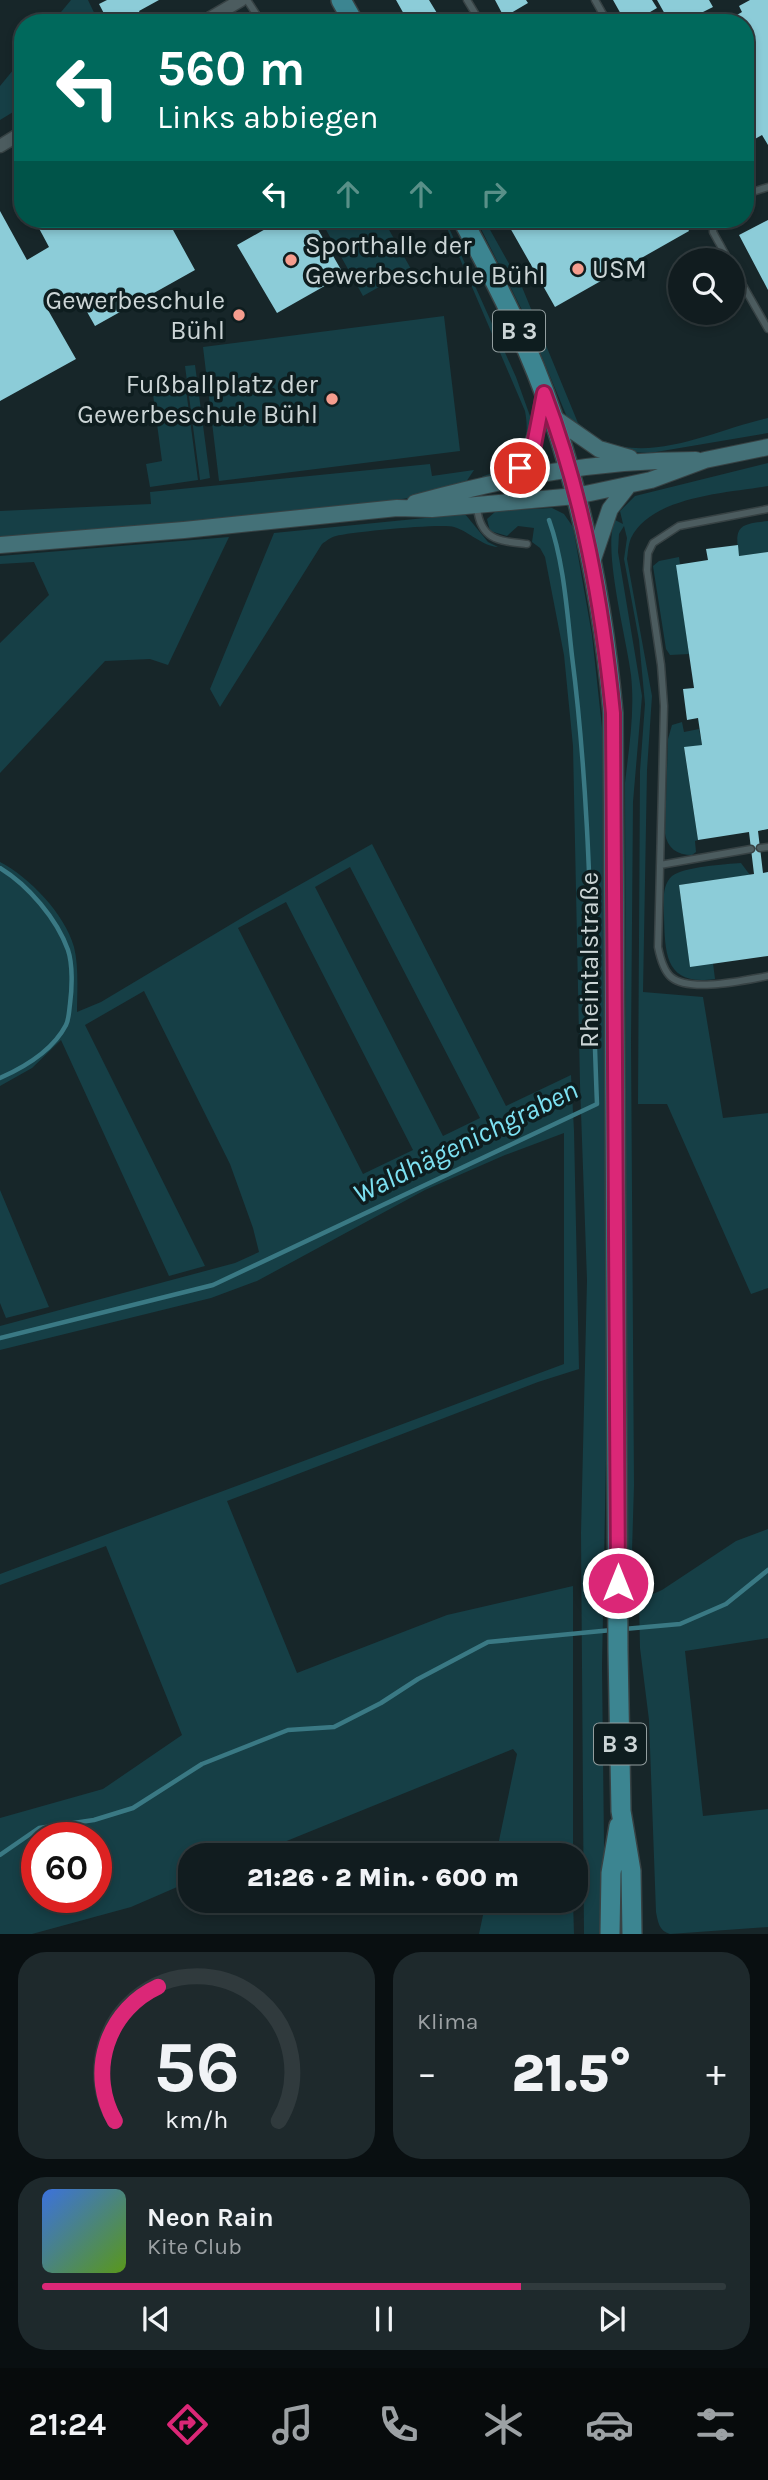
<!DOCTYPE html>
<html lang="de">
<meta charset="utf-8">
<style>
body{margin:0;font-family:Karla,sans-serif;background:#1e292c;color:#f1f3f6;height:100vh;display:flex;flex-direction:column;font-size:26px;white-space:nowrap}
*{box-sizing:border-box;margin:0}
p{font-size:23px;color:#9ca1a4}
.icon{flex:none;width:38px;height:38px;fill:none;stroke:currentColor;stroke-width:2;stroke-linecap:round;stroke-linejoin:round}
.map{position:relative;height:1934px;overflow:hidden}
.sheet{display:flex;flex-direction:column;gap:18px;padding:18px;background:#090f11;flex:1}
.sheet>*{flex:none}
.top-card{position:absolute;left:14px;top:14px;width:740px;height:214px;border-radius:28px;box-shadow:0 4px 10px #0003,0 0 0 2px #303a3d;background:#00695c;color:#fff;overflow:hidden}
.tools{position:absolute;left:668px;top:248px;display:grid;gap:14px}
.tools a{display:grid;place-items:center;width:77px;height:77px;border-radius:50%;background:#111c1f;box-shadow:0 4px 10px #0003,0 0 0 2px #303a3d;font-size:35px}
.speed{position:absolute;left:21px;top:1822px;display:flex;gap:14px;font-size:35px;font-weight:700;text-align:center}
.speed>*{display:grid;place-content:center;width:91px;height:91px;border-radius:50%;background:#111c1f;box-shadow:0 4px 10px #0003,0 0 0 2px #303a3d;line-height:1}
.speed .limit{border:10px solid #d22;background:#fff;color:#111}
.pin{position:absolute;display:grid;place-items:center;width:60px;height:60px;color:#fff;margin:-30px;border:4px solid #fff;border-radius:50%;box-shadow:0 2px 7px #0007}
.me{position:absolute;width:77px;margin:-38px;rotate:0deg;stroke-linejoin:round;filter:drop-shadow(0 0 5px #0008)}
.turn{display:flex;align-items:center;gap:24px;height:147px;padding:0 28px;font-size:32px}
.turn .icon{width:91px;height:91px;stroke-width:2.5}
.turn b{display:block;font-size:49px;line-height:60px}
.lanes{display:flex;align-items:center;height:66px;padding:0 28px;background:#0003;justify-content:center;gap:35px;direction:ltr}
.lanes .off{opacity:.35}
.big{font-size:52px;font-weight:800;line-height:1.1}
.sheet .widget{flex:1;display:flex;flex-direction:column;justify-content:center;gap:10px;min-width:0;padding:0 24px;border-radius:28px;background:#1e292c}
.sheet .dial{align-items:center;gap:0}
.dial svg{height:182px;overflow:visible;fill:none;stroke:#303a3d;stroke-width:7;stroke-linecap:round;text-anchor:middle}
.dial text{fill:#f1f3f6;stroke:none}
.song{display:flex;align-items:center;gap:21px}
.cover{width:84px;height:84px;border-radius:10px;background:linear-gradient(135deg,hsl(220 70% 55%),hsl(90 70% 35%))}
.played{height:7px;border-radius:4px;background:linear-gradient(90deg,#db2777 70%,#303a3d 70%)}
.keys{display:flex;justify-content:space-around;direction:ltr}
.heat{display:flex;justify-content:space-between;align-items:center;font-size:38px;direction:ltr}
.sheet .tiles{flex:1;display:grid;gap:18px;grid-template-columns:1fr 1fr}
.widget:last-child{grid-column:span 2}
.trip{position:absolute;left:178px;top:1843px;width:410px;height:70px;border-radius:28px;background:#111c1f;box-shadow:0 4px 10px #0003,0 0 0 2px #303a3d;font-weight:800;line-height:70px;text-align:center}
.menu{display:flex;height:112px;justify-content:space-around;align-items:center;background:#070b0c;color:#9ca1a4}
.menu .icon{width:49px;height:49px}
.menu .on{color:#db2777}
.menu b{font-size:32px;color:#f1f3f6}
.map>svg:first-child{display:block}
.green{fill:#163f46;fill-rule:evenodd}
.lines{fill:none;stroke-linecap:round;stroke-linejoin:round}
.stream{stroke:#3a7984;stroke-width:4.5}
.building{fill:#8cccd8}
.lane-casing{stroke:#374244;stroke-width:9}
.street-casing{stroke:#374244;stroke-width:15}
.secondary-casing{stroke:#374244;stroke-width:18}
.primary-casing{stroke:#374244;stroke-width:22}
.lane{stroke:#4c5c5f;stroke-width:6}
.street{stroke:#4c5c5f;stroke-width:12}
.secondary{stroke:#447178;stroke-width:16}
.primary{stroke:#3c8591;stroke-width:19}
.route-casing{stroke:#8e194d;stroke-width:18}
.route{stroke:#db2777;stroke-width:12}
.poi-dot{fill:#f59d8e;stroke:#0e1d1f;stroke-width:2.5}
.labels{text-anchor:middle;stroke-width:7;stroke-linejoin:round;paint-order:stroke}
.shield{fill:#0e1d1f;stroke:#939e9f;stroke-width:2}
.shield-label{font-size:24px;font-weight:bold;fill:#ccd5d6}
.poi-label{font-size:26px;fill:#ccd5d6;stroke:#0e1d1f;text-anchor:start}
.street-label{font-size:26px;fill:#ccd5d6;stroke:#0e1d1f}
.water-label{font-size:28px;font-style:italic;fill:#7de1f2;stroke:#0e1d1f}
</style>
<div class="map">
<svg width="768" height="1934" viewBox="0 0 768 1934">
<rect width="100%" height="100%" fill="#172629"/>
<path class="green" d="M71 0H88L99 23H52Z
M23 58V106L0 120V86Z
M320 219H383L411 269 363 296Z
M443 219H445L516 377 530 416 531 438 507 474 480 478C488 473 498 473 507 468 527 456 529 432 525 411Z
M476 219H484L522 287 578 423 594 435 595 439 567 417 524 314Z
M444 316 460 451 219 481 203 347Z
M195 365 210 478 200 480 185 366Z
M185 382 198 480 150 487 146 464 162 461 152 387Z
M768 418V433L650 453 629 452 603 448 605 441C653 463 720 428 768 418Z
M768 463V486C726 493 652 496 631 538 628 545 628 553 627 559L652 696 647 770 643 992 703 997 723 1118 768 1113V1288L751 1294 667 1104H638L640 771 645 704 639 640 624 559 627 538 624 526 619 534 618 552 642 696 633 802 631 1043 634 1485 630 1617 627 1544 625 783C629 747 635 712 631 675 627 640 602 548 615 520L623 524 620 511 635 496Z
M430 464 432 476 474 470 466 482 457 488 436 494 334 509 0 540V511L151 504 150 492Z
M552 508 564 514 573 527 592 635 604 746 609 1304 602 1666 605 1934H584L581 1533 587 1280 580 1084 573 746 564 655 545 557 540 548 532 542 534 528 518 526 507 536 490 531 487 519 496 511Z
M465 514 488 542 498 547C482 546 470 532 454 527 443 523 350 532 336 536 331 537 326 541 322 544L220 707 210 689 274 533Z
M768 521V552L739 556C734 526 739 524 768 521Z
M229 537 168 665 150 659 105 661 0 773V643L49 595 34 562 0 564V556Z
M679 557 680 564 677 565 689 654 670 655 666 649 653 566 659 561Z
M682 722 684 732 699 729 702 745 684 748 698 840 695 841 696 852 692 855C677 855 667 848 665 833L668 739 672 725Z
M372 844 506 1106 571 1075 574 1131 579 1369 538 1382 227 1501 297 1673 447 1615 573 1586V1855H496L517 1754 513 1749 252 1855H191V1881L131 1907 32 1934H0V1818L103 1789 182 1735 106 1546 0 1585V1574L564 1364V1133L505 1155 425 1190 257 1281 211 1298 0 1350V1326L235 1263 259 1252 253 1228 230 1164 144 991 85 1025 205 1266 169 1276 61 1040 32 1068 0 1086V862C29 877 65 914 74 947 79 967 77 992 77 1012L101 1002 255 910ZM350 867 480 1118 443 1136 315 887ZM286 902 413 1150 363 1174 238 928ZM37 1838H96V1897H37Z
M741 863 750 875 679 885 690 966 713 963 715 979C666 986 665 956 664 917 664 904 661 886 672 876 683 867 726 864 741 863Z
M0 1190 49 1307 6 1318 0 1303Z
M768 1529V1638L685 1651 703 1816 768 1809V1927L670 1934C659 1931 658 1922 656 1912L649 1720 640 1648 639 1600 662 1590 736 1541Z
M486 1901H573L574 1934H479Z"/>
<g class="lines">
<path class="stream" d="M0 868C28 885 57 919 68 950 73 965 72 989 70 1004 69 1011 69 1019 66 1025 53 1050 25 1067 0 1078
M0 1338 213 1285 597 1104C591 955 591 804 572 656 567 612 564 562 549 520
M624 1629 680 1624 726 1604 768 1570
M0 1855 39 1828 94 1820 133 1808 202 1764 288 1730 334 1727 381 1703 418 1679 488 1642 612 1630"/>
</g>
<path class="building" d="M107 0H159L139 11 143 20 138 23H109L99 4Z
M396 0H429L443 23H409Z
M495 0H526L528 3 504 17Z
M613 0H652L657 8 631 23H626Z
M657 0H709L713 7 701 13 707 23H670Z
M750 0H768V145L762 135 746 144V23H711L727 14 730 19 742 12 739 6Z
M0 211 27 260 49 247 34 219H167L195 270 95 326 77 294 48 310 76 359 0 401Z
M283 219H312L344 275 277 313 237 245Z
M505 219H683L689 231 555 307Z
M768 220V290L739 235Z
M738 545 739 556 768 552V829L758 831 763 873 768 872V956L690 967 679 885 754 874 749 832 698 840 684 747 702 745 698 718 687 720 683 689 694 688 676 565 708 560 706 549Z"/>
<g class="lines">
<defs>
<path id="lane" d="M247 0 262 23
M467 0 481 23
M595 0 608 23
M297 23H300
M746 194 768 187
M713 219V232L729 261
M733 268 768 329
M477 507C480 540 499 541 527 544
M768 509 679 526 653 543 648 553 647 570 661 665 664 706 658 947C660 957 663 970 671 977 690 993 745 980 768 976
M760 848 768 847
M660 865 751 849"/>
<path id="street" d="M202 23 241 0
M0 146 23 132"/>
<path id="secondary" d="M553 417 599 449 630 458
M512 478C535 450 538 428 544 393
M415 503C511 477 596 460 696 460
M0 545 184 530 397 508 432 509 576 496 651 480 705 460 768 447
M592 562 610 509 628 486"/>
<path id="primary" d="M341 0 354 23
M462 219C497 283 530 348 553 417 585 513 604 612 613 713L618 1650 621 1811 631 1871 632 1934
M610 1934 611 1873 619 1826"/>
</defs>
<use href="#lane" class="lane-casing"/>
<use href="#street" class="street-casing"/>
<use href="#secondary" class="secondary-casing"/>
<use href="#primary" class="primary-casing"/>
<use href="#lane" class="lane"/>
<use href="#street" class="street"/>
<use href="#secondary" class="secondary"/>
<use href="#primary" class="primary"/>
</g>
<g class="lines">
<defs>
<path id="route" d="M520 468 534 445 544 393C583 496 602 604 613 713L618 1583"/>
</defs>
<use href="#route" class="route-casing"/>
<use href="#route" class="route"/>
</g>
<g class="poi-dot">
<circle cx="291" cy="260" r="7"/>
<circle cx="578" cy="269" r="7"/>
<circle cx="239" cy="315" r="7"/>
<circle cx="332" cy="399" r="7"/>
</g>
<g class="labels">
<g class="shield">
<rect x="493" y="310.5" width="52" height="41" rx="5"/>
<rect x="594" y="1723.5" width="52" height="41" rx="5"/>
</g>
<g class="shield-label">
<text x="519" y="339">B 3</text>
<text x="620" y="1752">B 3</text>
</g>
<g class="poi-label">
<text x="305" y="254">Sporthalle der<tspan x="305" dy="30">Gewerbeschule Bühl</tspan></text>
<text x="592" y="278">USM</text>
<text x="225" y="309" text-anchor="end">Gewerbeschule<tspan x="225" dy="30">Bühl</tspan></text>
<text x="318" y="393" text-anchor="end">Fußballplatz der<tspan x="318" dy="30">Gewerbeschule Bühl</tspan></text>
</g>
<g class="street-label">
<text transform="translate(589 960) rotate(-90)" y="9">Rheintalstraße</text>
</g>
<g class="water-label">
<text transform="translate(465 1141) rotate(-26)" y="10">Waldhägenichgraben</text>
</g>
</g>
</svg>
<div class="tools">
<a><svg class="icon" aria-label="search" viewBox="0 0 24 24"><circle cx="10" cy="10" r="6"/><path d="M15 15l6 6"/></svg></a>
</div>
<div class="speed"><div class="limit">60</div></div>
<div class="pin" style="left:520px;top:468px;background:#d93025"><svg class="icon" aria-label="arrive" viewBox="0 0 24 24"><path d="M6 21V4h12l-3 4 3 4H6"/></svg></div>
<svg class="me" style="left:618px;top:1583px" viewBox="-20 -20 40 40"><circle r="17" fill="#db2777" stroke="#fff" stroke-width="3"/><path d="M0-11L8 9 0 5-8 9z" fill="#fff"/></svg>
<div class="trip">21:26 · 2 Min. · 600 m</div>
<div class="top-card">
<div class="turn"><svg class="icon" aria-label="left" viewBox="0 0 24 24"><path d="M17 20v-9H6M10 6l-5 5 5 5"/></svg><div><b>560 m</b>Links abbiegen</div></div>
<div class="lanes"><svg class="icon" aria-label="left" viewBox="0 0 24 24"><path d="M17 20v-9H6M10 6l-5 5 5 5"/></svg><svg class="icon off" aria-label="ahead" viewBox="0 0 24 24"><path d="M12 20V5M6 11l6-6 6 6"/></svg><svg class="icon off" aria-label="ahead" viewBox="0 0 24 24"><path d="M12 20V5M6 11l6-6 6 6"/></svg><svg class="icon off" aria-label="right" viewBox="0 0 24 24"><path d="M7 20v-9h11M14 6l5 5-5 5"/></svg></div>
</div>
</div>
<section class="sheet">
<div class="tiles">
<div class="widget dial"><svg viewBox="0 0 100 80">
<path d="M14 69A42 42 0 1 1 86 69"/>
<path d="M14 69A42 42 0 0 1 33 10" stroke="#db2777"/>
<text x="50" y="56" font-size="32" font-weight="700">56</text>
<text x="50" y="72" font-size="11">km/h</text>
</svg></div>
<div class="widget"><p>Klima</p>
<div class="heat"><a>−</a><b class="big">21.5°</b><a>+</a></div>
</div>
<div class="widget">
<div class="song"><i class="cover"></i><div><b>Neon Rain</b><p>Kite Club</p></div></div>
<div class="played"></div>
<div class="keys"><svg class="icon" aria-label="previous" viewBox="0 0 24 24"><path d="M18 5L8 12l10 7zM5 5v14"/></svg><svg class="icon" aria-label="pause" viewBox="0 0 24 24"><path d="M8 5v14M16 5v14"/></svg><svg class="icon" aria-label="next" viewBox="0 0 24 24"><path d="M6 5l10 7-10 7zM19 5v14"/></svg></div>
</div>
</div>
</section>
<nav class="menu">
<b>21:24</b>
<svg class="icon on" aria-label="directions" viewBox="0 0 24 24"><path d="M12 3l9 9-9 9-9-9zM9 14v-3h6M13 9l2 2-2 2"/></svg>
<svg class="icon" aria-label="music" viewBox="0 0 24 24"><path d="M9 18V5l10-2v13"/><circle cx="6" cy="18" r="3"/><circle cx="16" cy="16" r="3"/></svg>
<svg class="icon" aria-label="phone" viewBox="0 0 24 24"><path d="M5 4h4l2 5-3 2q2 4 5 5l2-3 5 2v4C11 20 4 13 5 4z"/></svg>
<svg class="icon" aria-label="climate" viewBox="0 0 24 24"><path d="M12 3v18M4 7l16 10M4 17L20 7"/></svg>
<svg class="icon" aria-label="car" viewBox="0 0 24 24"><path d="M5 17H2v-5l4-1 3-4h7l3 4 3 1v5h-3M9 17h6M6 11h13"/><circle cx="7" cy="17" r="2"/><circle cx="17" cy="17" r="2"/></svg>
<svg class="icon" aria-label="filters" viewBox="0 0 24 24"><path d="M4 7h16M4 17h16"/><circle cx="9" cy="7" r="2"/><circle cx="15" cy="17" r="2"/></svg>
</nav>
